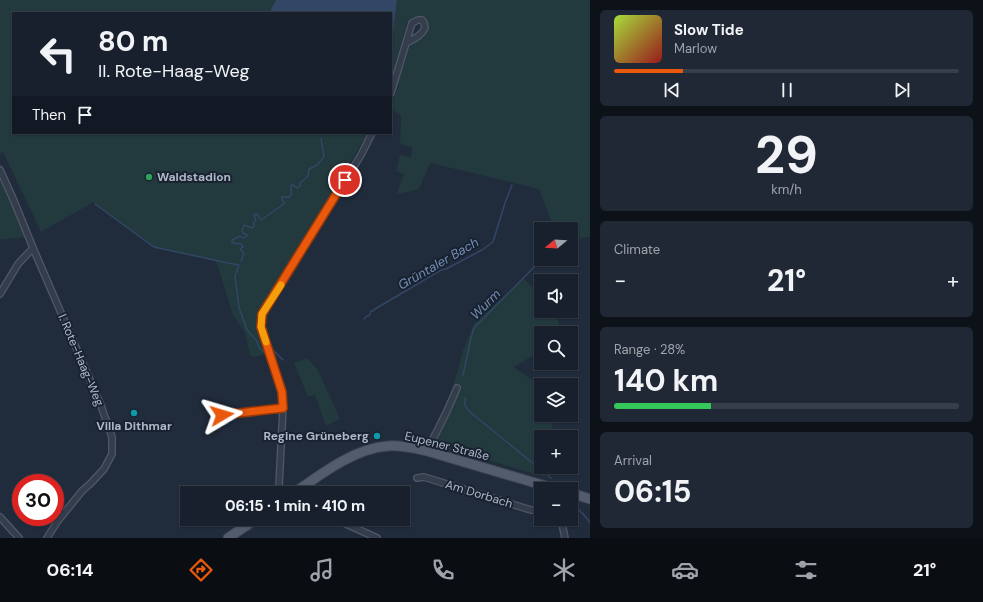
<!DOCTYPE html>
<meta charset="utf-8">
<style>
body{margin:0;font-family:"DM Sans",sans-serif;background:#212835;color:#f1f3f6;height:100vh;display:flex;flex-direction:column;font-size:15px;white-space:nowrap}
*{box-sizing:border-box;margin:0}
p{font-size:13px;color:#9fa3aa}
.icon{flex:none;width:22px;height:22px;fill:none;stroke:currentColor;stroke-width:2;stroke-linecap:round;stroke-linejoin:round}
.map{position:relative;flex:1;overflow:hidden}
.side{display:flex;flex-direction:column;gap:10px;padding:10px;background:#0d1219;width:393px}
.side>*{flex:none}
.banner{position:absolute;left:12px;top:12px;width:380px;height:122px;border-radius:0px;box-shadow:0 1px 3px #0004,0 0 0 1px #363e49;background:#18202d;color:#f1f3f6;overflow:hidden}
.needle{width:26px;rotate:252deg}
.buttons{position:absolute;left:534px;top:222px;display:grid;gap:8px}
.buttons a{display:grid;place-items:center;width:44px;height:44px;border-radius:0px;background:#18202d;box-shadow:0 1px 3px #0004,0 0 0 1px #363e49;font-size:20px}
.speed{position:absolute;left:12px;top:474px;display:flex;gap:8px;font-size:20px;font-weight:700;text-align:center}
.speed>*{display:grid;place-content:center;width:52px;height:52px;border-radius:50%;background:#18202d;box-shadow:0 1px 3px #0004,0 0 0 1px #363e49;line-height:1}
.speed .limit{border:6px solid #d22;background:#fff;color:#111}
.pin{position:absolute;display:grid;place-items:center;width:34px;height:34px;color:#fff;margin:-17px;border:2px solid #fff;border-radius:50%;box-shadow:0 1px 4px #0007}
.me{position:absolute;width:44px;margin:-22px;rotate:83deg;stroke-linejoin:round;filter:drop-shadow(0 0 3px #0008)}
.turn{display:flex;align-items:center;gap:14px;height:84px;padding:0 20px;font-size:18px}
.turn .icon{width:52px;height:52px;stroke-width:2.5}
.turn b{display:block;font-size:28px;line-height:34px}
.then{display:flex;align-items:center;height:38px;padding:0 20px;background:#0003;gap:8px;font-size:15px}
.big{font-size:30px;font-weight:700;line-height:1.1}
.side .widget{flex:1;display:flex;flex-direction:column;justify-content:center;gap:6px;min-width:0;padding:0 14px;border-radius:6px;background:#212835}
.side .dial{align-items:center;gap:0}
.dial b{font-size:52px;line-height:1}
.song{display:flex;align-items:center;gap:12px}
.cover{width:48px;height:48px;border-radius:6px;background:linear-gradient(135deg,hsl(80 70% 55%),hsl(0 70% 35%))}
.played{height:4px;border-radius:2px;background:linear-gradient(90deg,#ea580c 20%,#363e49 20%)}
.keys{display:flex;justify-content:space-around;direction:ltr}
.heat{display:flex;justify-content:space-between;align-items:center;font-size:22px;direction:ltr}
.charge{height:6px;border-radius:3px;background:linear-gradient(90deg,#34c759 28%,#363e49 0)}
.trip{position:absolute;left:180px;top:486px;width:230px;height:40px;border-radius:0px;background:#18202d;box-shadow:0 1px 3px #0004,0 0 0 1px #363e49;font-weight:700;line-height:40px;text-align:center}
.tab-bar{display:flex;height:64px;justify-content:space-around;align-items:center;background:#0a0d12;color:#9fa3aa}
.tab-bar .icon{width:28px;height:28px}
.tab-bar .current{color:#ea580c}
.tab-bar b{font-size:18px;color:#f1f3f6}
main{display:flex;flex:1;min-height:0}
.map>svg:first-child{display:block}
.green{fill:#22393d}
.water{fill:#324665}
.lines{fill:none;stroke-linecap:round;stroke-linejoin:round}
.stream{stroke:#324665;stroke-width:1.5}
.minor-casing{stroke:#4f5867;stroke-width:8}
.primary-casing{stroke:#3d4655;stroke-width:11}
.minor{stroke:#343d4c;stroke-width:5.5}
.primary{stroke:#525c6c;stroke-width:9}
.route-casing{stroke:#983908;stroke-width:10}
.route{stroke:#ea580c;stroke-width:7}
.slow{stroke:#f59e0b;stroke-width:7}
.leisure-dot{fill:#2e9e5b;stroke:#192231;stroke-width:1.5}
.culture-dot{fill:#0f9aa8;stroke:#192231;stroke-width:1.5}
.labels{text-anchor:middle;stroke-width:4;stroke-linejoin:round;paint-order:stroke}
.poi-label{font-size:12px;font-weight:bold;fill:#afb8c8;stroke:#192231;text-anchor:start}
.street-label{font-size:12px;fill:#afb8c8;stroke:#192231}
.water-label{font-size:13px;font-style:italic;fill:#748eb2;stroke:#192231}
</style>
<main>
<div class="map">
<svg width="590" height="538" viewBox="0 0 590 538">
<rect width="100%" height="100%" fill="#202b3c"/>
<path class="green" d="M0 0H276L269 13H13V133H368L259 312 257 328 266 354 254 357 250 355 245 333 233 315 216 261 154 248 95 204 94 202 41 232 3 152 0 154Z
M397 0H590V237L571 239V229H554L539 189 430 163 419 189 396 195 404 174 396 171 400 155 411 157 412 147 400 144 401 115 391 109V104L399 86 397 83 406 49 418 40 423 34 422 19 415 18 407 22 391 81V52Z
M0 176 26 237 0 240Z
M523 278 541 296V311H550L549 312C559 318 562 323 554 333H541V348L532 356 514 367 541 386V415H554L551 437H541V467H546L545 477 432 444 456 400 451 394 463 350 474 324Z
M307 358 318 370 340 419 326 426 315 395 308 397 294 363Z"/>
<path class="water" d="M276 0H397L391 52V13H269Z"/>
<g class="lines">
<path class="stream" d="M95 204 154 247 228 263 239 265 235 276 239 307 247 330 256 340 260 349 264 352 267 351
M241 261 244 253 240 249 243 247 241 244 234 243 232 242V240L240 236 243 238 246 237 247 235 243 233 242 230 244 225 252 228 254 226 253 223 256 221 254 216 256 213 261 220 285 203 282 200V197H289L291 195V185H293L297 188 300 186V183L308 176 309 169 317 165 324 157 321 139
M364 319 367 316H369L371 311H373L375 309 441 270 446 269 482 250 493 242 505 203 512 185
M271 350H273L283 360
M463 375 471 338 474 328 542 259
M465 398V406L470 412 551 478
M574 505C579 510 587 517 590 523"/>
<defs>
<path id="minor" d="M391 93 412 23 418 20H422L424 23 425 28C421 36 414 39 406 43
M0 170 14 201 33 248 100 403 112 437V454L104 469 91 483 82 491 57 522 47 538
M0 294 18 264 33 248
M222 415 283 408
M427 451 447 411 457 388
M417 478 424 477 531 510H536L541 509
M282 493 279 486 283 408 282 392 261 327 263 313 361 155 372 133
M0 517 19 538
M335 519 377 538
M561 519 565 538"/>
<path id="primary" d="M294 493C321 474 355 448 388 446 401 445 414 448 427 451L556 489
M571 493 590 499
M228 538 256 519"/>
</defs>
<use href="#minor" class="minor-casing"/>
<use href="#primary" class="primary-casing"/>
<use href="#minor" class="minor"/>
<use href="#primary" class="primary"/>
</g>
<g class="lines">
<defs>
<path id="route" d="M222 415 283 408 282 392 261 327 262 314 345 180"/>
</defs>
<use href="#route" class="route-casing"/>
<use href="#route" class="route"/>
<path class="slow" d="M266 342 261 327 262 314 281 285"/>
</g>
<circle class="leisure-dot" cx="149" cy="177" r="4"/>
<g class="culture-dot">
<circle cx="134" cy="413" r="4"/>
<circle cx="377" cy="436" r="4"/>
</g>
<g class="labels">
<g class="poi-label">
<text x="157" y="181">Waldstadion</text>
<text x="134" y="430" text-anchor="middle">Villa Dithmar</text>
<text x="369" y="440" text-anchor="end">Regine Grüneberg</text>
</g>
<g class="street-label">
<text transform="translate(81 360) rotate(67)" y="4">I. Rote-Haag-Weg</text>
<text transform="translate(447 446) rotate(14)" y="4">Eupener Straße</text>
<text transform="translate(479 494) rotate(17)" y="4">Am Dorbach</text>
</g>
<g class="water-label">
<text transform="translate(438 263) rotate(-30)" y="5">Grüntaler Bach</text>
<text transform="translate(485 304) rotate(-45)" y="5">Wurm</text>
</g>
</g>
</svg>
<div class="buttons">
<a><svg class="needle" viewBox="-14 -14 28 28"><path d="M0-13l5 13h-10z" fill="#e53935"/><path d="M0 13l5-13h-10z" fill="#9fa3aa"/></svg></a>
<a><svg class="icon" aria-label="sound" viewBox="0 0 24 24"><path d="M4 9h4l5-4v14l-5-4H4zM17 9q2 3 0 6"/></svg></a>
<a><svg class="icon" aria-label="search" viewBox="0 0 24 24"><circle cx="10" cy="10" r="6"/><path d="M15 15l6 6"/></svg></a>
<a><svg class="icon" aria-label="layers" viewBox="0 0 24 24"><path d="M12 4l9 5-9 5-9-5zM3 14l9 5 9-5"/></svg></a>
<a>+</a>
<a>−</a>
</div>
<div class="speed"><div class="limit">30</div></div>
<div class="pin" style="left:345px;top:180px;background:#d93025"><svg class="icon" aria-label="arrive" viewBox="0 0 24 24"><path d="M6 21V4h12l-3 4 3 4H6"/></svg></div>
<svg class="me" style="left:222px;top:415px" viewBox="-20 -20 40 40"><path d="M0-17L14 15 0 8-14 15z" fill="#ea580c" stroke="#fff" stroke-width="4"/></svg>
<div class="trip">06:15 · 1 min · 410 m</div>
<div class="banner">
<div class="turn"><svg class="icon" aria-label="left" viewBox="0 0 24 24"><path d="M17 20v-9H6M10 6l-5 5 5 5"/></svg><div><b>80 m</b>II. Rote-Haag-Weg</div></div>
<div class="then">Then<svg class="icon" aria-label="arrive" viewBox="0 0 24 24"><path d="M6 21V4h12l-3 4 3 4H6"/></svg></div>
</div>
</div>
<section class="side">
<div class="widget">
<div class="song"><i class="cover"></i><div><b>Slow Tide</b><p>Marlow</p></div></div>
<div class="played"></div>
<div class="keys"><svg class="icon" aria-label="previous" viewBox="0 0 24 24"><path d="M18 5L8 12l10 7zM5 5v14"/></svg><svg class="icon" aria-label="pause" viewBox="0 0 24 24"><path d="M8 5v14M16 5v14"/></svg><svg class="icon" aria-label="next" viewBox="0 0 24 24"><path d="M6 5l10 7-10 7zM19 5v14"/></svg></div>
</div>
<div class="widget dial"><b>29</b><p>km/h</p></div>
<div class="widget"><p>Climate</p>
<div class="heat"><a>−</a><b class="big">21°</b><a>+</a></div>
</div>
<div class="widget"><p>Range · 28%</p><b class="big">140 km</b><div class="charge"></div></div>
<div class="widget"><p>Arrival</p><b class="big">06:15</b></div>
</section>
</main>
<nav class="tab-bar">
<b>06:14</b>
<svg class="icon current" aria-label="directions" viewBox="0 0 24 24"><path d="M12 3l9 9-9 9-9-9zM9 14v-3h6M13 9l2 2-2 2"/></svg>
<svg class="icon" aria-label="music" viewBox="0 0 24 24"><path d="M9 18V5l10-2v13"/><circle cx="6" cy="18" r="3"/><circle cx="16" cy="16" r="3"/></svg>
<svg class="icon" aria-label="phone" viewBox="0 0 24 24"><path d="M5 4h4l2 5-3 2q2 4 5 5l2-3 5 2v4C11 20 4 13 5 4z"/></svg>
<svg class="icon" aria-label="climate" viewBox="0 0 24 24"><path d="M12 3v18M4 7l16 10M4 17L20 7"/></svg>
<svg class="icon" aria-label="car" viewBox="0 0 24 24"><path d="M5 17H2v-5l4-1 3-4h7l3 4 3 1v5h-3M9 17h6M6 11h13"/><circle cx="7" cy="17" r="2"/><circle cx="17" cy="17" r="2"/></svg>
<svg class="icon" aria-label="filters" viewBox="0 0 24 24"><path d="M4 7h16M4 17h16"/><circle cx="9" cy="7" r="2"/><circle cx="15" cy="17" r="2"/></svg>
<b>21°</b>
</nav>
